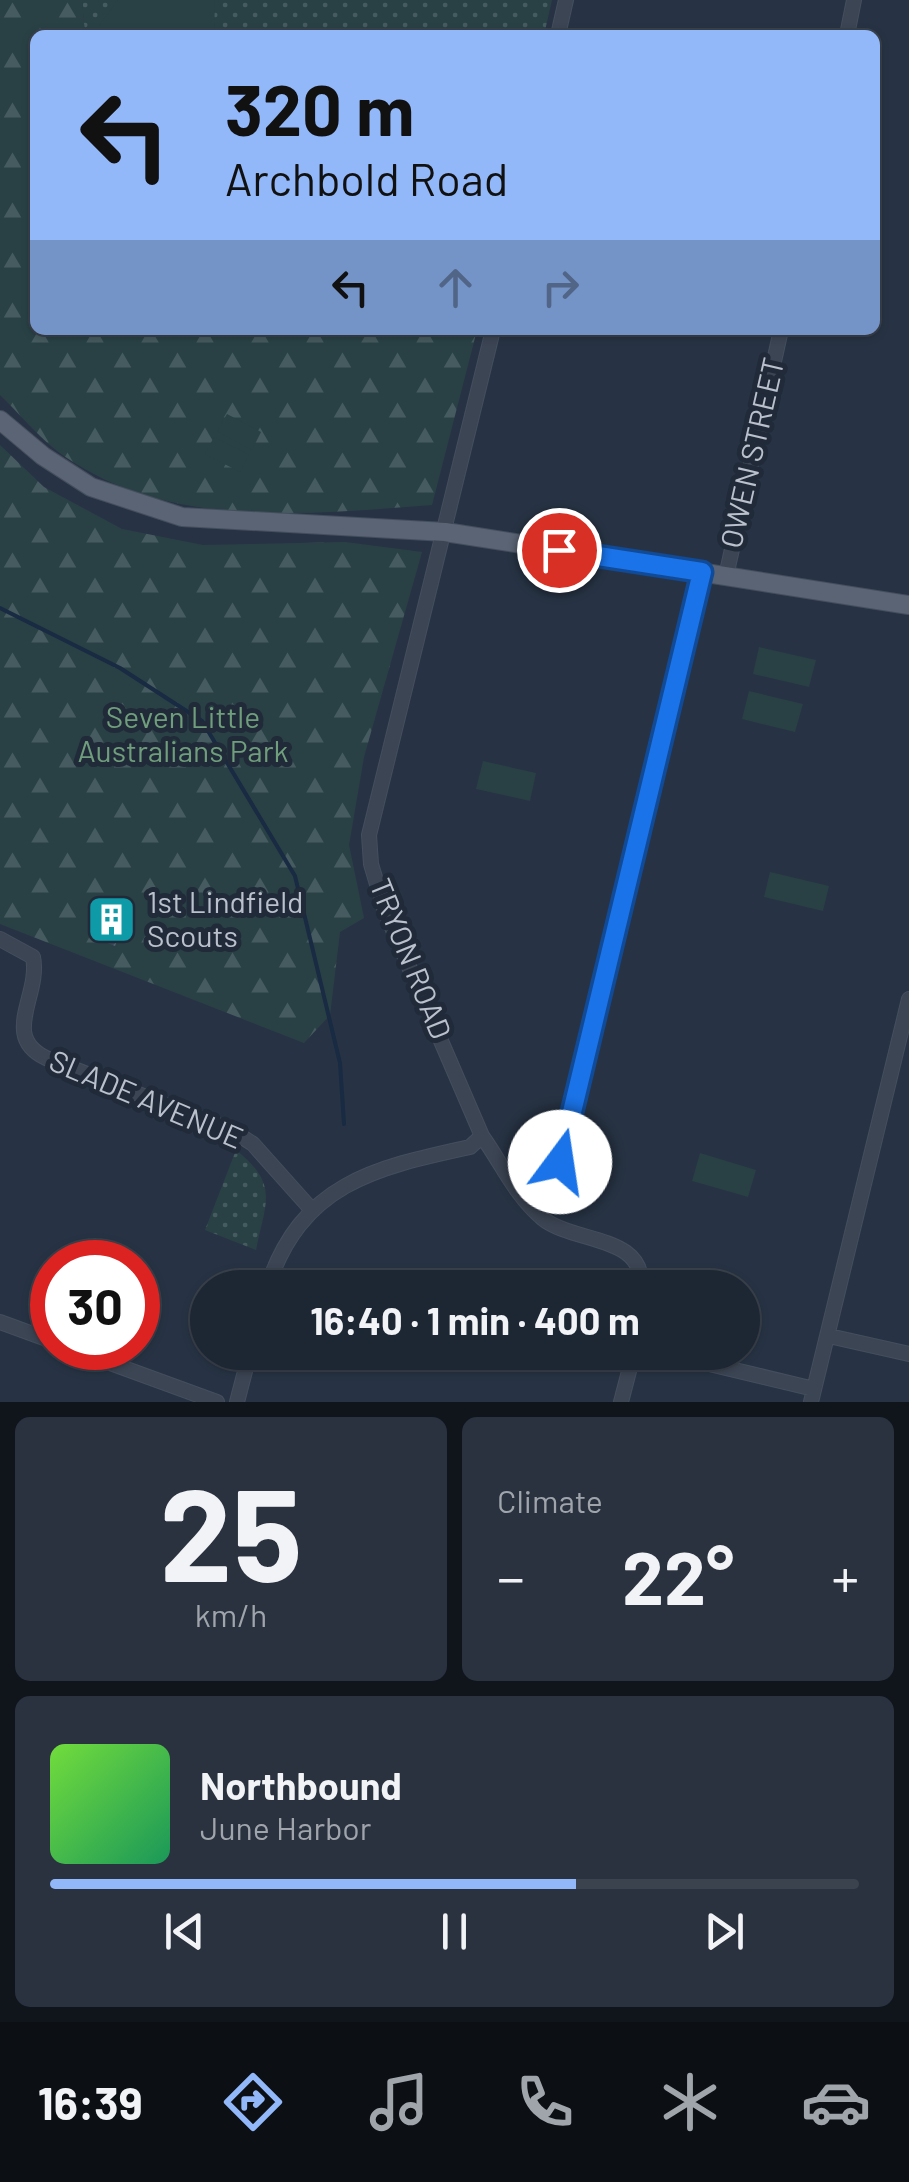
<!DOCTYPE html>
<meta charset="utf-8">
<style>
body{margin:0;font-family:Barlow,sans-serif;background:#2a323f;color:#f1f3f6;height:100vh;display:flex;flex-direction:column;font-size:38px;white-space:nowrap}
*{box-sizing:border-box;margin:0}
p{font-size:32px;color:#a0a5ac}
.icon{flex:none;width:55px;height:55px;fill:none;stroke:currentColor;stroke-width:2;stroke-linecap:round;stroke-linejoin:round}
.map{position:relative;height:1402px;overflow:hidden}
.sheet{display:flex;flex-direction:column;gap:15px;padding:15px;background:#10151c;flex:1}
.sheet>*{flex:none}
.banner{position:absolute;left:30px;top:30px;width:850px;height:305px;border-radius:15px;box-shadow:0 2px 8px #0004,0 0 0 2px #3b434e;background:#92b8f9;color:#111;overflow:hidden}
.speed{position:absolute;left:30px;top:1240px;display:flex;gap:20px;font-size:50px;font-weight:700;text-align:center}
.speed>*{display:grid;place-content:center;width:130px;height:130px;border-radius:50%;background:#1d2633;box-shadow:0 2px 8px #0004,0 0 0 2px #3b434e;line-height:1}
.speed .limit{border:15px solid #d22;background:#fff;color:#111}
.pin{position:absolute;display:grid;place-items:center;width:85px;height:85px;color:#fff;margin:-42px;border:5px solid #fff;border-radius:50%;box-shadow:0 2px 10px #0007}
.me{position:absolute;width:110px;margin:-55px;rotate:14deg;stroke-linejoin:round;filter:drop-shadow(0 0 8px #0008)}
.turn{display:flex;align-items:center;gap:35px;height:210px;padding:0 30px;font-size:45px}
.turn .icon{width:130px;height:130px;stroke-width:2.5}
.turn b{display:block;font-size:70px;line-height:85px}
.lanes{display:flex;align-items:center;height:95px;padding:0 30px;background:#0003;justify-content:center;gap:50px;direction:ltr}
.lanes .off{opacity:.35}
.big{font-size:75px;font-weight:700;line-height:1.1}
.sheet .tile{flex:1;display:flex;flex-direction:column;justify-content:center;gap:15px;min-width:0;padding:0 35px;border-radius:15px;background:#2a323f}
.sheet .dial{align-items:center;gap:0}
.dial b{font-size:130px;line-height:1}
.song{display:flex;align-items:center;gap:30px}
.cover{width:120px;height:120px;border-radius:15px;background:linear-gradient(135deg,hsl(100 70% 55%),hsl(150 70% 35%))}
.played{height:10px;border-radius:5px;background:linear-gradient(90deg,#92b8f9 65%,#3b434e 65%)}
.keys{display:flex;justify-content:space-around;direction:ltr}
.heat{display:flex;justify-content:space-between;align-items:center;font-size:55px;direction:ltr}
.sheet .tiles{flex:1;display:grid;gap:15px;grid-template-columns:1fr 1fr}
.tile:last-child{grid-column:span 2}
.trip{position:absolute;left:190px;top:1270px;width:570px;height:100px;border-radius:50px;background:#1d2633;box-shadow:0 2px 8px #0004,0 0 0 2px #3b434e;font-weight:700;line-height:100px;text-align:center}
.tabs{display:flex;height:160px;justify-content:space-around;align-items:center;background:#0c0f14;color:#a0a5ac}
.tabs .icon{width:70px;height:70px}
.tabs .on{color:#92b8f9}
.tabs b{font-size:45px;color:#f1f3f6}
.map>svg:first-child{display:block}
.grass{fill:url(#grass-dots)}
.forest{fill:url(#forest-firs)}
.garden{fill:#294145}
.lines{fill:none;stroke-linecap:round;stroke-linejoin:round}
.stream{stroke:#192a43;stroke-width:4}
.building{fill:url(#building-cross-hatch)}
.minor-casing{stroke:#454e5d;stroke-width:16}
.major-casing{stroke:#454e5d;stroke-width:20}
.minor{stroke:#3c4554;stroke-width:14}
.major{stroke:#5a6474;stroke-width:18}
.route-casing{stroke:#114b97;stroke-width:25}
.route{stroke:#1a73e8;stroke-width:18}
.labels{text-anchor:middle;stroke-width:10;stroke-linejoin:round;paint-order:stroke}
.street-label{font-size:30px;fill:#bac1cd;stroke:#202a39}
.park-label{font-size:30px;fill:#709e7c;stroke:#202a39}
.poi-label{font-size:30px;fill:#bac1cd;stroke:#202a39;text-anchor:start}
</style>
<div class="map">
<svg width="909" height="1402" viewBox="0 0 909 1402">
<defs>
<pattern id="grass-dots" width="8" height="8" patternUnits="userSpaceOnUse" patternTransform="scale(2.5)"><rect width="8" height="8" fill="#294145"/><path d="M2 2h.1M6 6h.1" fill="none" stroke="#465b5f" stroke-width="1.8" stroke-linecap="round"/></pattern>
<pattern id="forest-firs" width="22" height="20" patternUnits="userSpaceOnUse" patternTransform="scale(2.5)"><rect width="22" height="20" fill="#294145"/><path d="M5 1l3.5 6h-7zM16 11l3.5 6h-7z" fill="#465b5f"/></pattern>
<pattern id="building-cross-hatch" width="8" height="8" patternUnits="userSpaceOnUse" patternTransform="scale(2.5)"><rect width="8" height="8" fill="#39475a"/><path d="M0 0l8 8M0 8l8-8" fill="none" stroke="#546070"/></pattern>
</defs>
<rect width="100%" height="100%" fill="#273344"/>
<path class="grass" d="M82 0H552L544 35H85Z
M236 1150C280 1185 265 1203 256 1250L205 1230Z"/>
<path class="forest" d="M0 0H82L85 35H35V330H477L432 505C310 514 174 530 67 458 42 442 21 415 0 395Z
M0 445 44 487 122 529 203 545 345 542 422 552 364 757 349 845 364 918 340 932 330 1015 304 1043 0 924Z"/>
<path class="garden" d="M118 0H215L214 35H92Z
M227 414 261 432 252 450 217 431Z
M214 437 249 455 240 472 205 454Z
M759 647 816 660 809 687 753 674Z
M749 691 803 704 795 732 742 719Z
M483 761 536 773 530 801 476 789Z
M770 872 829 886 823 911 764 897Z
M700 1153 756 1170 748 1197 692 1181Z"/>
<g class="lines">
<path class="stream" d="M0 608 120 668 202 721 295 876 340 1063 344 1124"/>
</g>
<path class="building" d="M95 902 113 909 116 902 131 907 115 946 100 940 107 924 89 917Z"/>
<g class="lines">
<defs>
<path id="minor" d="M558 35 566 0
M847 35 854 0
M726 576 781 330
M0 939 33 957C41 995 0 1036 46 1058L233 1131 253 1144 311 1209
M482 1136C502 1164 515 1195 542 1218 574 1244 646 1234 641 1288
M528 1204 560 1162 703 572
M267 1288C301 1184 373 1168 470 1147L482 1136 385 911 371 864 369 835 493 330
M0 1322 52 1341
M829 1336 909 1354
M69 1348 217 1402
M659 1352 814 1389
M237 1402 250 1352
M621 1402 634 1352
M811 1402 909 999"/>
<path id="major" d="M0 420 43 456 91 487 182 517 445 532 909 605"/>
</defs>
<use href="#minor" class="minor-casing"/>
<use href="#major" class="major-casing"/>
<use href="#minor" class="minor"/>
<use href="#major" class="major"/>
</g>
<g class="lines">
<defs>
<path id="route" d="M559 550 702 572 560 1162"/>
</defs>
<use href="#route" class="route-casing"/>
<use href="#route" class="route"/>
</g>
<defs>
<symbol id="building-square" viewBox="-11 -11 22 22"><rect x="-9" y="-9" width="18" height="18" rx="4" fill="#0f9aa8" stroke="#202a39"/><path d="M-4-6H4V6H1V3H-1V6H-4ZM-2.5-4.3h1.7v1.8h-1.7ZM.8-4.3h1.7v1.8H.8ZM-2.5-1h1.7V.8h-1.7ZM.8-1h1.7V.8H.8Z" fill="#fff"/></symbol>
</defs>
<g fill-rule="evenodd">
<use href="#building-square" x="84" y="892" width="55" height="55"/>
</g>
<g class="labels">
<g class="street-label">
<text transform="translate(753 453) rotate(-77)" y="10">OWEN STREET</text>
<text transform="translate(410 959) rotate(68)" y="10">TRYON ROAD</text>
<text transform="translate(146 1100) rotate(23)" y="10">SLADE AVENUE</text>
</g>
<g class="park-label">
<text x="183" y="728">Seven Little<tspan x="183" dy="34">Australians Park</tspan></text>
</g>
<g class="poi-label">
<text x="147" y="913">1st Lindfield<tspan x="147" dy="34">Scouts</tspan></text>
</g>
</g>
</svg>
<div class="speed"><div class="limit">30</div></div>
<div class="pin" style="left:559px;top:550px;background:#d93025"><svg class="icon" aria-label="arrive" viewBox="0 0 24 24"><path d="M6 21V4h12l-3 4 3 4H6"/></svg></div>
<svg class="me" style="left:560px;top:1162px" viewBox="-20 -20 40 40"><circle r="19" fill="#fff"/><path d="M0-13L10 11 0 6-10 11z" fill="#1a73e8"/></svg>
<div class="trip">16:40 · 1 min · 400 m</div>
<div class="banner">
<div class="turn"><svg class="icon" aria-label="left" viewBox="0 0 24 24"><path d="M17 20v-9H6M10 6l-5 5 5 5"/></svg><div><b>320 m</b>Archbold Road</div></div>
<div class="lanes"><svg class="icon" aria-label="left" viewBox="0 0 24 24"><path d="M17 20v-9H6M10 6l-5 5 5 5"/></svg><svg class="icon off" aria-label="ahead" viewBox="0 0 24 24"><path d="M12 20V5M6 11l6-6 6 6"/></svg><svg class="icon off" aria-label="right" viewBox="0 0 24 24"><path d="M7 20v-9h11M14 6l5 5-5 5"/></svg></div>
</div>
</div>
<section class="sheet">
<div class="tiles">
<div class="tile dial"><b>25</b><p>km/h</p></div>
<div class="tile"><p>Climate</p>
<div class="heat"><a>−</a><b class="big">22°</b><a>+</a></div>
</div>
<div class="tile">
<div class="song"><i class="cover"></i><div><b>Northbound</b><p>June Harbor</p></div></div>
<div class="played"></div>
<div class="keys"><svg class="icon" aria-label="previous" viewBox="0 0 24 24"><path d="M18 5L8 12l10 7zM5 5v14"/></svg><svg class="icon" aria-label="pause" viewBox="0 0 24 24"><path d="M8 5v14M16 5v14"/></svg><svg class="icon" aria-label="next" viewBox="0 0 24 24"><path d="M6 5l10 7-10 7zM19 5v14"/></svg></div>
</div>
</div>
</section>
<nav class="tabs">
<b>16:39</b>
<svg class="icon on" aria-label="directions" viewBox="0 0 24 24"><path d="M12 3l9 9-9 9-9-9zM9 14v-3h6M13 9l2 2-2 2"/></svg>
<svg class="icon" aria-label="music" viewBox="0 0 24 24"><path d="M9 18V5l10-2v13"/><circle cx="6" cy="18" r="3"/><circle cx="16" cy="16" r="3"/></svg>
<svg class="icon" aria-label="phone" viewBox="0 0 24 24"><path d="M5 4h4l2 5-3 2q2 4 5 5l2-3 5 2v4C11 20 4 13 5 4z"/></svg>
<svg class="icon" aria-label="climate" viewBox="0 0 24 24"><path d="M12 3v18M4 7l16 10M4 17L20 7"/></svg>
<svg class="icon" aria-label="car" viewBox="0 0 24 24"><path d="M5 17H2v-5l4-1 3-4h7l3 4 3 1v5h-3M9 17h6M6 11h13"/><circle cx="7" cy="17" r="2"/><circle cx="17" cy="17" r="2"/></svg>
</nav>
